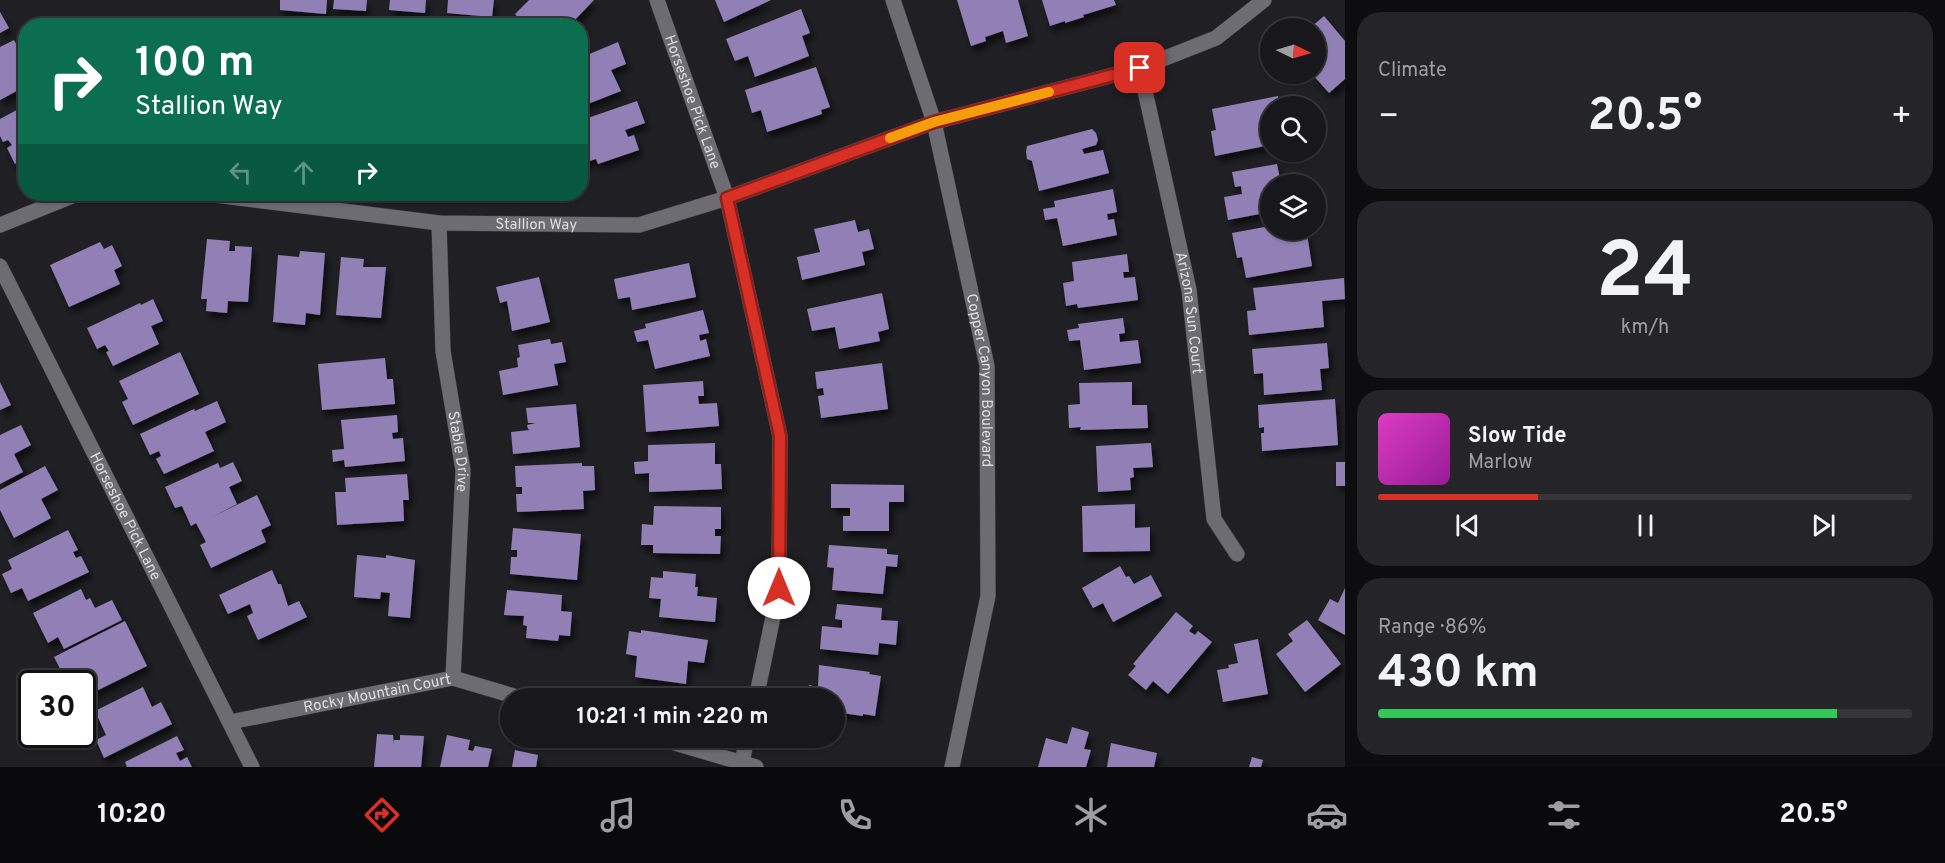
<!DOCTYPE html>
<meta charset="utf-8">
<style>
body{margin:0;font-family:Overpass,sans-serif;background:#252428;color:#f1f3f6;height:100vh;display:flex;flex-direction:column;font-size:22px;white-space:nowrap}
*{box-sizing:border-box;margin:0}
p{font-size:20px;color:#9f9fa3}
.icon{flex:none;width:33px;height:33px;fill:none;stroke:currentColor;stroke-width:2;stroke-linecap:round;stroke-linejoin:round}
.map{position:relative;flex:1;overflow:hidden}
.drawer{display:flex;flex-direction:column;gap:12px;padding:12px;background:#0d0d0f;width:600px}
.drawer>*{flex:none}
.top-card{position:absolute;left:18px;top:18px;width:570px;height:183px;border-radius:24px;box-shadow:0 2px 4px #0004,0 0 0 2px #36363a;background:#0b6e4f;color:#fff;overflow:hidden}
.needle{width:39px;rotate:95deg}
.buttons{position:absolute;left:1260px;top:18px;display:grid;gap:12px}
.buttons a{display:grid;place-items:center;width:66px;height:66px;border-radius:50%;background:#18171b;box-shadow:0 2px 4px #0004,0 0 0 2px #36363a;font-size:30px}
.speed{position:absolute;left:18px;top:670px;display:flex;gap:12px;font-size:30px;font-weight:700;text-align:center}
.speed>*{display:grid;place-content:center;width:78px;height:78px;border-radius:50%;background:#18171b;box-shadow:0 2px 4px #0004,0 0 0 2px #36363a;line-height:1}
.speed .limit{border:3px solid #111;border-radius:9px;background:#fff;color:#111}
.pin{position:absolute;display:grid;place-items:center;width:51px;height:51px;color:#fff;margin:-26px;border-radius:12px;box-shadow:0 3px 9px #0006}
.me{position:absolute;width:66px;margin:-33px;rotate:0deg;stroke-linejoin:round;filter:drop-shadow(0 0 4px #0008)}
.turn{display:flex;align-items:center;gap:21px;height:126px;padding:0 18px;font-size:27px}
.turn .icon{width:78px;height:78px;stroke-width:2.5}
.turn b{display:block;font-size:42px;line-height:51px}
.lanes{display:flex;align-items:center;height:57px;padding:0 18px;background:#0003;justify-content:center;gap:30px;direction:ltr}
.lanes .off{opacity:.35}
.big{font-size:45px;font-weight:700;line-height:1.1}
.drawer .card{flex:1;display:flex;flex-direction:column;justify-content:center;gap:9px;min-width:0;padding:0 21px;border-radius:24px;background:#252428}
.drawer .dial{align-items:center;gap:0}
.dial b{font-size:78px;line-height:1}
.song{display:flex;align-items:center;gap:18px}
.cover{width:72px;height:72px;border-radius:9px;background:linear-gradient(135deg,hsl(310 70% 55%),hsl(300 70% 35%))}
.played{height:6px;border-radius:3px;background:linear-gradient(90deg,#d93025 30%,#36363a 30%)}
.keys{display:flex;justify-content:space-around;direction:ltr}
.heat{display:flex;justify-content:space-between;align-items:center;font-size:33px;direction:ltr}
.charge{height:9px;border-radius:4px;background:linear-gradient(90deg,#34c759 86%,#36363a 0)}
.trip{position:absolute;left:500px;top:688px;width:345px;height:60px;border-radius:30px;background:#18171b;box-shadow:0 2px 4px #0004,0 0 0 2px #36363a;font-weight:700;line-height:60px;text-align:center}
.dock{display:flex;height:96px;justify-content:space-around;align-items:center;background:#0a090b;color:#9f9fa3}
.dock .icon{width:42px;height:42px}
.dock .selected{color:#d93025}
.dock b{font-size:27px;color:#f1f3f6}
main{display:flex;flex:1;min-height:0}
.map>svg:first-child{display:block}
.building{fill:#9080b5;filter:url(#shadow)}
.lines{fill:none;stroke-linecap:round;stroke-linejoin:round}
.minor-casing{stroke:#3d3c40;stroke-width:16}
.minor{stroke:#6e6c73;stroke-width:15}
.route-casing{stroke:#8d1f18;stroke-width:15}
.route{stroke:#d93025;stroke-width:10}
.slow{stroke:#f59e0b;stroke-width:10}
.labels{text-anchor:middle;stroke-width:6;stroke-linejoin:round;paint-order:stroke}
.street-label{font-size:15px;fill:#dfdee2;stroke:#201f24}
</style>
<main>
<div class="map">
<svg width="1345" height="767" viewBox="0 0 1345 767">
<defs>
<filter id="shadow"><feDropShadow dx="3.5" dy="6" stdDeviation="3" flood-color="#0009"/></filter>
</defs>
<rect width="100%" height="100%" fill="#201f24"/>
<path class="building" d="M280 0H327L326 14 280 10Z
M334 0H367L366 11 333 9Z
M390 0H426L425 13 389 10Z
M448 0H494L492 17 447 13Z
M529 0H594L569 26H526L515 14Z
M715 0H771L724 22Z
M957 0H1018L1028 36 1006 43 1003 31 985 37 986 41 971 46Z
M1042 0H1114L1116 5 1083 15 1084 17 1065 23V21L1050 26Z
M801 9 810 33 802 36 809 56 755 77 748 56 735 61 726 39Z
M0 12 9 28 0 33Z
M1324 16 1345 41V79L1329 93 1312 74H1316V28H1310Z
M14 40 20 51 26 48V86L0 100V47Z
M618 42 626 64 611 70 621 91 580 107V58Z
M816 67 830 107 821 110 822 114 767 132 761 110 752 113 745 90Z
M1278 96 1280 106H1270V145L1215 156 1211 131 1216 130 1212 109Z
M637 101 645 123 625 130 628 137 634 135 639 150 598 164 596 159 580 164V127L585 126 582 120Z
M26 105V158L15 164 7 148 12 145 8 140 3 142 0 136V119Z
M1092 129 1096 133 1098 140 1096 145 1082 149 1084 154 1103 150 1109 173 1039 191 1032 161 1027 159 1026 152 1027 146Z
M1277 164 1281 184H1270V212L1228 220 1224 197 1242 194 1241 186 1235 187 1232 172Z
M1113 189 1117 212 1107 214 1108 220 1114 219 1117 235 1063 246 1057 218 1045 220 1043 209 1055 207 1054 201Z
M855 220 858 232 869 229 874 249 862 252 865 265 802 280 797 257 820 252 814 229Z
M1270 226V230H1294L1295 236 1307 234 1312 266 1246 278 1242 257 1237 258 1232 233Z
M207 239 230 241 229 251H235V246L252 247 248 302 228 301 227 313 206 311 207 299H201Z
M100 242 104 249 112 245 122 266 114 270 120 284 69 307 50 265Z
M300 251 325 253 320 315 306 313 305 325 273 322 278 255 299 257Z
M1127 254 1129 272H1123L1124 278 1135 277 1138 300 1078 308 1077 304 1066 306 1063 283 1074 281 1072 262Z
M341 257 364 259 363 267H386L381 318 336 315Z
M689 263 696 297 632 310 630 297 618 299 614 279Z
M539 277 550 322 512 331 507 301 500 303 496 287Z
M1344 278 1345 299 1322 301 1324 327 1249 335 1247 311 1256 310 1253 288Z
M882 293 889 329 878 332 880 341 839 349 835 327 812 331 807 309Z
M153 299 163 321 151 326 159 344 113 366 106 352 109 351 105 345 97 349 87 328 140 303 141 305Z
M703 310 709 333 699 335 700 341 706 339 710 356 655 369 648 340 637 342 634 331 646 328 645 324Z
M1123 318 1125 333 1119 334 1120 342 1138 340 1141 363 1084 370 1080 340 1069 341 1067 330 1079 328 1078 324Z
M550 339 551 344 562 342 566 362 554 364 558 385 503 395 499 371 518 367 517 358 520 357 518 345Z
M1327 343 1329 368 1320 369 1322 390 1264 395 1263 373 1254 374 1252 349Z
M180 352 199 394 133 425 122 402 128 399 119 381Z
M385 358 387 379H393L395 404 322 410 318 364Z
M882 363 888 409 821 418 818 396 824 395 823 388 817 389 815 372Z
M703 381 704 396H698L699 404 717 403 719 426 646 432 643 385Z
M0 382 11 405 0 410Z
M1132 382V405H1147L1148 428 1080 430 1081 427 1069 428 1068 405 1080 404 1079 383Z
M1335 399 1338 445 1262 451 1261 433H1264V427L1259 428 1258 405Z
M217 401 226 422 205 432 214 451 164 474 156 459 161 456 159 451 150 455 140 434 194 409 195 411Z
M576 404 580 447 513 454 511 432 530 430 528 429 527 425 536 423H528L526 408Z
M397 415 398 432 392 433 393 439 403 438 405 461 345 467 344 460 333 462 332 450 344 449 341 420Z
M21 425 31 445 14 454 23 472 0 484V435Z
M715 443V464H721L722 489 649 492V473L635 474 634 462 648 461V445Z
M1151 443 1153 467 1133 468 1134 477 1130 478 1131 490 1098 492 1096 446Z
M233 462 242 481 229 487 237 504 212 517 257 495 271 525 261 530 266 542 211 568 200 545 206 542 196 523 191 526 182 506 175 508 165 487 218 463 220 468Z
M1336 462H1345V486H1336Z
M582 463V466H594L595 490 583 491 584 509 517 512 516 494H522V487H516L515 466Z
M45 466 58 490 41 499 51 518 14 538 0 510V490Z
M407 474 409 500H403L404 521 337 525 335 492H346L345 478Z
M831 484 904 485V502H889V531H843V516H850V508H831Z
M1135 504V528L1150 527V551L1083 552 1082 506Z
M654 506 721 507V529H715V536H721L720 554 653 553V545H641L642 524 653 525Z
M513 528 581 534 577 580 510 574 511 557H517V550H511Z
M68 530 78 550 73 552 76 558 81 556 89 572 28 601 22 588 11 593 2 574 12 569 8 560Z
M829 545 887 549V554L898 555 897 567 886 566 883 594 832 590 834 568 827 567Z
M357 555 386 558V555L415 560 410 618 388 616 390 593 381 592 380 599 354 597Z
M1120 566 1126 577 1129 576 1134 584 1151 575 1162 596 1113 622 1103 603 1093 608 1082 588Z
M272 570 278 584H281L288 606 299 601 307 617 258 640 247 616 253 613 250 604 228 614 219 595Z
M663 571 696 574 695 587H698L697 596 717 598 715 622 659 617 661 599 649 598 651 577 663 578Z
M1345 588V635L1318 620 1330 599 1338 603Z
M81 589 86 600 90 598 95 608 112 600 122 620 64 649 58 637 48 643 33 613Z
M507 590 562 595 561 611 572 612 570 636 559 635 558 641 526 638 527 626 523 625 524 616 504 615Z
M837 604 882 608 881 620 898 621 896 645 879 643 878 655 820 649 822 626 842 628V620L835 619Z
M1176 612 1193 626 1189 631 1195 635 1198 631 1212 642 1168 694 1153 681 1146 690 1128 675 1136 666 1133 664Z
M1307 620 1341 664 1305 692 1276 654 1293 641 1288 634Z
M125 621 147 666 82 698V684H68L54 657Z
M641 630 708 640 704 663 688 661 686 684 635 677 637 656 626 654 629 631 641 633Z
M1258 639 1268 694 1223 702 1217 670 1229 668 1228 665 1238 663 1234 644Z
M819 665 870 672 869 674 881 676 875 716 863 714V716L834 712V699H807L809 685 818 687Z
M143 687 152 707 161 702 172 724 104 758 96 740 106 735 95 711Z
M1072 727 1089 732 1084 749 1091 750 1086 767H1038L1046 738 1067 744Z
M377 734 393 735 394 745V740H400V735L424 736 421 767H374Z
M447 735 470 740 468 750 473 751 475 746 492 749 488 767H440Z
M177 736 184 750 176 753 180 761 187 757 192 767H127L125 762Z
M1111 743 1157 753 1154 767H1107Z
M515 750 538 755 536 767H512Z
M1252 757 1263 760 1261 767H1249Z"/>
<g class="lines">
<defs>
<g id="minor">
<path id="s1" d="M657 0 727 198 780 436 779 588 756 699"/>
<path id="s2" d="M893 0 934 122 987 366 988 596 952 767"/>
<path id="s3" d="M1140 68 1189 290 1214 519 1237 554"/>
<path id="s4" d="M121 194 215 195 439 223 639 225 727 198 934 122 1140 68 1216 38 1264 0"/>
<path id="s5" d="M439 223 443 351 463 470 453 678"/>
<path d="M0 225 77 194"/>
<path id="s6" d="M0 266 252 767"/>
<path id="s7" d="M230 722 453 678 524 699"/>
<path d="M658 738 756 767"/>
<path d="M741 767 747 738"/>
</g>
</defs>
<use href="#minor" class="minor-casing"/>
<use href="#minor" class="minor"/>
</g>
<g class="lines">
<defs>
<path id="route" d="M779 588 780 436 727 198 934 122 1140 68"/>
</defs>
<use href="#route" class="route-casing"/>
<use href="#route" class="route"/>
<path class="slow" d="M890 138 934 122 1049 92"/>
</g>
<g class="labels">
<g class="street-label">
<text dy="5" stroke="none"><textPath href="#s1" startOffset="108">Horseshoe Pick Lane</textPath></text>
<text dy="5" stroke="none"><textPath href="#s4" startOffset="417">Stallion Way</textPath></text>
<text dy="5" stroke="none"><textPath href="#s3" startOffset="250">Arizona Sun Court</textPath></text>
<text dy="5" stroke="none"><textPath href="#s2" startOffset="392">Copper Canyon Boulevard</textPath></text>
<text dy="5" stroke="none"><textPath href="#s5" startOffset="230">Stable Drive</textPath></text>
<text dy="5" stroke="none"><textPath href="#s6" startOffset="280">Horseshoe Pick Lane</textPath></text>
<text dy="5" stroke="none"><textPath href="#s7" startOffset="150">Rocky Mountain Court</textPath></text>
</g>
</g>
</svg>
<div class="buttons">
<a><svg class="needle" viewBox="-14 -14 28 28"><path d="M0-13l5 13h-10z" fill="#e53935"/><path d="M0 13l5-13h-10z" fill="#9f9fa3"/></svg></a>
<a><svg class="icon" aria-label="search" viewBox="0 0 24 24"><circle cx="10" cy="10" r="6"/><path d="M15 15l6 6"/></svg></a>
<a><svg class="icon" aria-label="layers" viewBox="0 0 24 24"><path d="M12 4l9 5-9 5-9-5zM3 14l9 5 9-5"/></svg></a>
</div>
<div class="speed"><div class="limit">30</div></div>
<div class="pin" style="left:1140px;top:68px;background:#d93025"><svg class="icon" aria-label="arrive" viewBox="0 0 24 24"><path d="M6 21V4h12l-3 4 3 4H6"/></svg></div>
<svg class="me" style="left:779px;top:588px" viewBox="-20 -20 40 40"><circle r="19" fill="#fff"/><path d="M0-13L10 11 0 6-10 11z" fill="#d93025"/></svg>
<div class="trip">10:21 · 1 min · 220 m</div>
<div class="top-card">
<div class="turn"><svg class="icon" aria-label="right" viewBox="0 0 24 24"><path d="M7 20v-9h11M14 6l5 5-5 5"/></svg><div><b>100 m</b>Stallion Way</div></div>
<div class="lanes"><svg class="icon off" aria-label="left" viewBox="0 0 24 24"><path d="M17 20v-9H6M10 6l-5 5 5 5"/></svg><svg class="icon off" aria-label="ahead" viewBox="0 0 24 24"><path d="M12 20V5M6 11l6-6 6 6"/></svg><svg class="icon" aria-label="right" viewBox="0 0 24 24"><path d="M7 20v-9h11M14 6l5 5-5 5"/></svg></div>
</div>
</div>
<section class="drawer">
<div class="card"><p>Climate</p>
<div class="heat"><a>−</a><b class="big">20.5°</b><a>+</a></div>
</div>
<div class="card dial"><b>24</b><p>km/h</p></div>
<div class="card">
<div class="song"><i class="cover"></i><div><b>Slow Tide</b><p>Marlow</p></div></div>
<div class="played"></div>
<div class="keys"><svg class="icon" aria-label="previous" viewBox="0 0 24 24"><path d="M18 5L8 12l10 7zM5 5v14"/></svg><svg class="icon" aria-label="pause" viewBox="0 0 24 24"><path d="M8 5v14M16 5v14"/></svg><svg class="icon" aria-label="next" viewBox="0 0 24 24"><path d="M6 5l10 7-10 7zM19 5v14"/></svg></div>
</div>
<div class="card"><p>Range · 86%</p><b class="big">430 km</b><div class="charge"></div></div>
</section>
</main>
<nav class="dock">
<b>10:20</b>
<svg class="icon selected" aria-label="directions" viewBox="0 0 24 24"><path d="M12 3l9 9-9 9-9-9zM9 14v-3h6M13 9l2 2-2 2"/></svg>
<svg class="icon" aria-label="music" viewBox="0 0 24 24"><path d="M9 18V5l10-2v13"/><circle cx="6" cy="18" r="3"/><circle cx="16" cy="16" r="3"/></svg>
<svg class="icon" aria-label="phone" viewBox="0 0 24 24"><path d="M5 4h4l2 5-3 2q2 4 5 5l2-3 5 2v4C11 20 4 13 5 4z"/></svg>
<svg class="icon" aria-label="climate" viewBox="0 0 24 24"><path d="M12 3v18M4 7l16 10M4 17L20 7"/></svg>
<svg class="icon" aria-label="car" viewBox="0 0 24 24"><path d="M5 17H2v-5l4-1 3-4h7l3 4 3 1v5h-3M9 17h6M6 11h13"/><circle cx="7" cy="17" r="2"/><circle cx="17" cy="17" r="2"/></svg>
<svg class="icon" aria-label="filters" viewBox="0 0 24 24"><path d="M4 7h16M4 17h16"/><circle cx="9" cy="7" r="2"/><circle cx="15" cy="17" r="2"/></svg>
<b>20.5°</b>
</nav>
